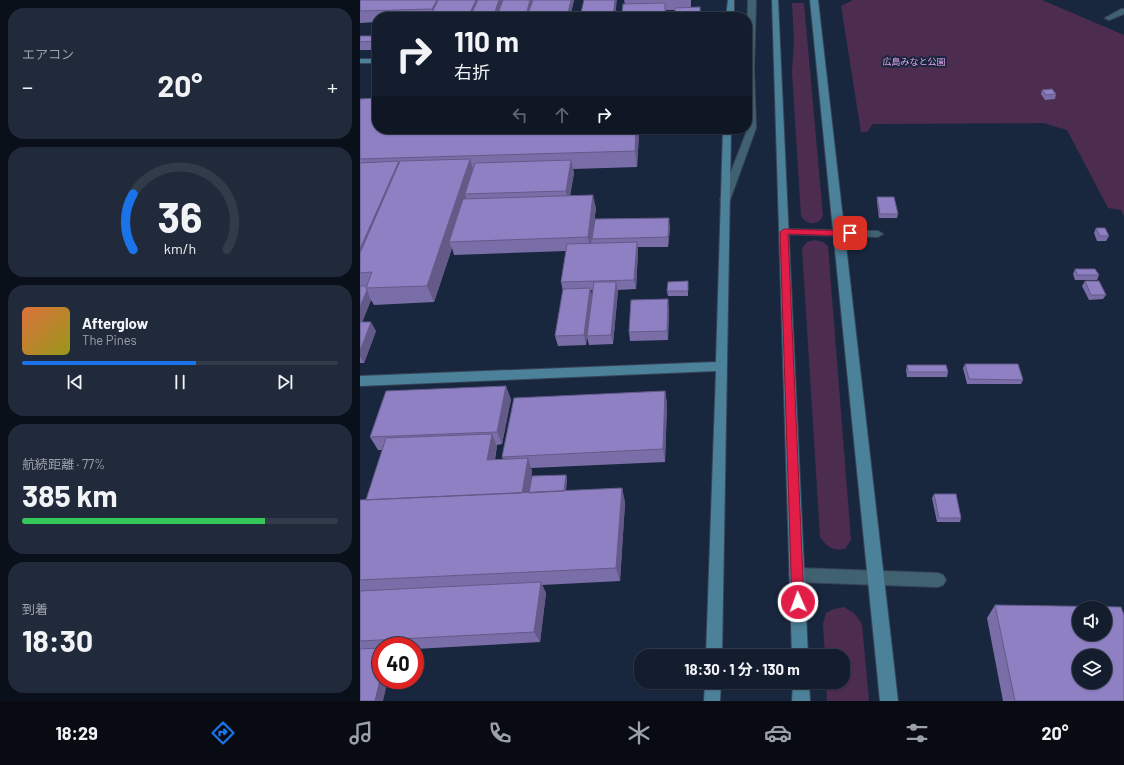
<!DOCTYPE html>
<html lang="ja">
<meta charset="utf-8">
<style>
body{margin:0;font-family:Barlow,"Noto Sans JP",sans-serif;background:#202a3a;color:#f1f3f6;height:100vh;display:flex;flex-direction:column;font-size:15px;white-space:nowrap}
*{box-sizing:border-box;margin:0}
p{font-size:13px;color:#9da2aa}
.icon{flex:none;width:22px;height:22px;fill:none;stroke:currentColor;stroke-width:2;stroke-linecap:round;stroke-linejoin:round}
.map{position:relative;flex:1;overflow:hidden}
.details{display:flex;flex-direction:column;gap:8px;padding:8px;background:#0a1019;width:360px}
.details>*{flex:none}
.hud{position:absolute;left:12px;top:12px;width:380px;height:122px;border-radius:16px;box-shadow:0 1px 3px #0004,0 0 0 1px #323b4a;background:#131d2e;color:#f1f3f6;overflow:hidden}
.controls{position:absolute;left:712px;top:601px;display:grid;gap:8px}
.controls a{display:grid;place-items:center;width:40px;height:40px;border-radius:50%;background:#131d2e;box-shadow:0 1px 3px #0004,0 0 0 1px #323b4a;font-size:20px}
.speed{position:absolute;left:12px;top:637px;display:flex;gap:8px;font-size:20px;font-weight:700;text-align:center}
.speed>*{display:grid;place-content:center;width:52px;height:52px;border-radius:50%;background:#131d2e;box-shadow:0 1px 3px #0004,0 0 0 1px #323b4a;line-height:1}
.speed .limit{border:6px solid #d22;background:#fff;color:#111}
.pin{position:absolute;display:grid;place-items:center;width:34px;height:34px;color:#fff;margin:-17px;border-radius:8px;box-shadow:0 2px 6px #0006}
.me{position:absolute;width:44px;margin:-22px;rotate:358deg;stroke-linejoin:round;filter:drop-shadow(0 0 3px #0008)}
.turn{display:flex;align-items:center;gap:14px;height:84px;padding:0 16px;font-size:18px}
.turn .icon{width:52px;height:52px;stroke-width:2.5}
.turn b{display:block;font-size:28px;line-height:34px}
.lanes{display:flex;align-items:center;height:38px;padding:0 16px;background:#0003;justify-content:center;gap:20px;direction:ltr}
.lanes .off{opacity:.35}
.big{font-size:30px;font-weight:700;line-height:1.1}
.details .tile{flex:1;display:flex;flex-direction:column;justify-content:center;gap:6px;min-width:0;padding:0 14px;border-radius:16px;background:#202a3a}
.details .dial{align-items:center;gap:0}
.dial svg{height:104px;overflow:visible;fill:none;stroke:#323b4a;stroke-width:7;stroke-linecap:round;text-anchor:middle}
.dial text{fill:#f1f3f6;stroke:none}
.song{display:flex;align-items:center;gap:12px}
.cover{width:48px;height:48px;border-radius:6px;background:linear-gradient(135deg,hsl(20 70% 55%),hsl(60 70% 35%))}
.played{height:4px;border-radius:2px;background:linear-gradient(90deg,#1a73e8 55%,#323b4a 55%)}
.keys{display:flex;justify-content:space-around;direction:ltr}
.heat{display:flex;justify-content:space-between;align-items:center;font-size:22px;direction:ltr}
.charge{height:6px;border-radius:3px;background:linear-gradient(90deg,#34c759 77%,#323b4a 0)}
.trip{position:absolute;left:274px;top:649px;width:216px;height:40px;border-radius:16px;background:#131d2e;box-shadow:0 1px 3px #0004,0 0 0 1px #323b4a;font-weight:700;line-height:40px;text-align:center}
.menu{display:flex;height:64px;justify-content:space-around;align-items:center;background:#080c12;color:#9da2aa}
.menu .icon{width:28px;height:28px}
.menu .selected{color:#1a73e8}
.menu b{font-size:18px;color:#f1f3f6}
main{display:flex;flex:1;min-height:0}
.map>svg:first-child{display:block}
.green{fill:#4c2c4f}
.lines{fill:none;stroke-linecap:round;stroke-linejoin:round}
.lane-casing{stroke:#374459;stroke-width:2}
.street-casing{stroke:#374459;stroke-width:2}
.secondary-casing{stroke:#374459;stroke-width:2}
.lane{fill:#406170;fill-rule:evenodd}
.street{fill:#406170;fill-rule:evenodd}
.secondary{fill:#4b8199;fill-rule:evenodd}
.wall{fill:#7a6ea8;fill-rule:evenodd}
.shaded-wall{fill:#635a88}
.building{fill:#8e80c3;stroke:#635a88;fill-rule:evenodd}
.route{fill:#e11d48;stroke:#92132f}
.labels{text-anchor:middle;stroke-width:4;stroke-linejoin:round;paint-order:stroke}
.far-park-label{font-size:9px;fill:#eba4f0;stroke:#19273e}
</style>
<main>
<section class="details">
<div class="tile"><p>エアコン</p>
<div class="heat"><a>−</a><b class="big">20°</b><a>+</a></div>
</div>
<div class="tile dial"><svg viewBox="0 0 100 80">
<path d="M14 69A42 42 0 1 1 86 69"/>
<path d="M14 69A42 42 0 0 1 14 26" stroke="#1a73e8"/>
<text x="50" y="56" font-size="32" font-weight="700">36</text>
<text x="50" y="72" font-size="11">km/h</text>
</svg></div>
<div class="tile">
<div class="song"><i class="cover"></i><div><b>Afterglow</b><p>The Pines</p></div></div>
<div class="played"></div>
<div class="keys"><svg class="icon" aria-label="previous" viewBox="0 0 24 24"><path d="M18 5L8 12l10 7zM5 5v14"/></svg><svg class="icon" aria-label="pause" viewBox="0 0 24 24"><path d="M8 5v14M16 5v14"/></svg><svg class="icon" aria-label="next" viewBox="0 0 24 24"><path d="M6 5l10 7-10 7zM19 5v14"/></svg></div>
</div>
<div class="tile"><p>航続距離 · 77%</p><b class="big">385 km</b><div class="charge"></div></div>
<div class="tile"><p>到着</p><b class="big">18:30</b></div>
</section>
<div class="map">
<svg width="764" height="701" viewBox="0 0 764 701">
<rect width="100%" height="100%" fill="#19273e"/>
<path class="green" d="M493 0H682L764 35V216L761 210 748 208 707 130 683 123 513 124 507 132H501L481 6Z
M432 3H444L463 216C458 226 446 225 441 216L432 72 434 41Z
M455 240 463 242 468 246 491 540 485 549C472 551 467 547 460 537L442 248 447 242Z
M484 607 494 613 502 624 509 701H467L466 682H483V656H465L463 624 466 613 474 609Z"/>
<g class="lines">
<defs>
<path id="lane" d="M761 9H764V14L749 20 745 18Z"/>
<path id="street" d="M388 0H396L394 68 396 128 370 200 365 203 360 200 388 128 387 41Z
M424 229 518 231 523 234 518 237 420 234 419 232 420 230Z
M437 568 578 573 583 575 586 580 583 585 578 587 437 582 432 580 429 575 432 570Z"/>
<path id="secondary" d="M368 0H374V17H366Z
M412 0H418L448 656H432Z
M450 0H458L538 701H520Z
M0 59H17V63H0Z
M363 129H371L362 656H346L356 371 0 386V376L356 362Z
M345 682H361L360 701H344Z
M433 682H449L450 701H432Z"/>
</defs>
<use href="#lane" class="lane-casing"/>
<use href="#street" class="street-casing"/>
<use href="#secondary" class="secondary-casing"/>
<use href="#lane" class="lane"/>
<use href="#street" class="street"/>
<use href="#secondary" class="secondary"/>
</g>
<path class="wall" d="M0 0H214L210 17H17V22L0 23Z
M264 0H331V7H340V17H315V10H306V17H262L265 4Z
M0 36H17V50H0Z
M682 90 696 94 695 99 685 100 681 94Z
M0 99 279 134 277 167 213 169 214 173 210 196 236 208 233 231 310 227 308 247H278V251L276 289 258 290 253 344 229 345 227 337 226 345 198 346 195 336 203 291 201 282 206 251 94 255 92 248 74 302 14 305 11 300 2 322 16 331 4 363H0ZM231 290H233L232 296Z
M517 197 538 214 537 218H519L517 202Z
M736 228 749 236 746 241H737L734 233Z
M715 269 739 275 737 280H715L713 274Z
M725 281 746 295 743 299 729 300 722 286Z
M328 286V296H308L307 291Z
M309 308 308 340 270 341 269 332Z
M605 364 663 380 661 384H607L603 368Z
M547 365 588 372 587 377H547L546 370Z
M305 391 307 404 305 462 171 468 172 471 169 493 206 475 207 479 206 491 262 488 265 503 260 581 182 585 186 593 180 642 55 649V646H21V680L0 701V500H6L23 450H18L10 437 151 399 142 444 137 445V446L135 460 143 459 142 457Z
M574 494 601 518 600 522H577L572 498Z
M635 605 764 701H643L627 618Z"/>
<path class="shaded-wall" d="M77 0H86L75 17 72 9Z
M116 0H123L116 17H108Z
M139 0H146L137 16V17H133Z
M170 0H175L168 14 169 17H166V15Z
M211 0H214L210 17H208V13Z
M255 0H257L255 17H253Z
M305 3 306 17H305Z
M276 129H278L279 134 277 167 275 151Z
M110 159 115 175 105 194 107 200 89 242 92 248 74 302 67 286Z
M211 160 214 173 208 204 206 191Z
M39 161 45 177 0 273V249Z
M233 195 236 208 230 251 228 237Z
M309 218 310 227 308 247V237Z
M277 242 278 251 276 289 274 280Z
M256 282 258 291 253 344 251 335Z
M230 288 232 297 226 345 224 335Z
M7 290 11 300 0 328V307Z
M308 299 309 308 308 340 307 331Z
M11 322 16 331 4 363 0 356V351Z
M146 386 151 399 142 444 137 432Z
M305 391 307 404 305 462 303 449Z
M132 434 137 446 132 472 127 460Z
M168 458 172 471 167 506 162 494Z
M206 475 207 479 204 503 203 499Z
M262 488 265 503 260 581 256 568Z
M181 582 186 593 180 642 174 632Z
M21 676V680H28L23 701H15Z"/>
<path class="building" d="M0 0H77L72 9 0 11Z
M78 0H116L108 17H70Z
M118 0H139L133 17H110Z
M143 0H170L166 15 137 16Z
M173 0H211L208 13 168 14Z
M224 0H255L253 17H220Z
M305 3V17H262L263 4Z
M340 7V14L315 15V8Z
M0 36H17V41L0 42Z
M692 89 696 94 686 95 682 90Z
M17 98V129H276L275 151 0 159V99Z
M110 159 67 286 6 288 12 272 0 273V253L40 161Z
M211 160 206 191 105 194 115 163Z
M39 161 0 249V163Z
M233 195 228 237 89 242 103 199Z
M517 197H534L538 214H520Z
M309 218 308 237 232 239 235 219Z
M736 228H745L749 236H740Z
M277 242 274 280 201 282 207 244Z
M715 269H735L739 275H717Z
M328 281V291H307L308 282Z
M725 281H739L746 295H731Z
M234 282H256L251 335 227 336Z
M0 286H7L6 288 7 290 0 307Z
M230 288 224 335 195 336 203 289Z
M308 299 307 331 269 332 271 300Z
M0 322H11L0 351Z
M605 364H658L663 380 609 379Z
M547 365H586L588 372H548Z
M146 386 137 432 10 437 26 391Z
M305 391 303 449 142 457 154 398Z
M132 434 127 460 168 458 162 493 6 500 26 438Z
M206 475 204 491 169 493 172 476Z
M262 488 256 568 0 580V500Z
M574 494H596L601 518H579Z
M181 582 174 632 0 641V591Z
M635 605 761 607 764 615V701H655ZM719 608H745V634H719ZM719 656H745V682H719Z
M21 648V676L15 701H0V649Z"/>
<path class="route" d="M424 229 490 231 494 233 490 236 428 234 444 602 442 606 438 608 433 606 432 602 420 232Z"/>
<g class="labels">
<g class="far-park-label">
<text x="554" y="65">広島みなと公園</text>
</g>
</g>
</svg>
<div class="controls">
<a><svg class="icon" aria-label="sound" viewBox="0 0 24 24"><path d="M4 9h4l5-4v14l-5-4H4zM17 9q2 3 0 6"/></svg></a>
<a><svg class="icon" aria-label="layers" viewBox="0 0 24 24"><path d="M12 4l9 5-9 5-9-5zM3 14l9 5 9-5"/></svg></a>
</div>
<div class="speed"><div class="limit">40</div></div>
<div class="pin" style="left:490px;top:233px;background:#d93025"><svg class="icon" aria-label="arrive" viewBox="0 0 24 24"><path d="M6 21V4h12l-3 4 3 4H6"/></svg></div>
<svg class="me" style="left:438px;top:602px" viewBox="-20 -20 40 40"><circle r="17" fill="#e11d48" stroke="#fff" stroke-width="3"/><path d="M0-11L8 9 0 5-8 9z" fill="#fff"/></svg>
<div class="trip">18:30 · 1 分 · 130 m</div>
<div class="hud">
<div class="turn"><svg class="icon" aria-label="right" viewBox="0 0 24 24"><path d="M7 20v-9h11M14 6l5 5-5 5"/></svg><div><b>110 m</b>右折</div></div>
<div class="lanes"><svg class="icon off" aria-label="left" viewBox="0 0 24 24"><path d="M17 20v-9H6M10 6l-5 5 5 5"/></svg><svg class="icon off" aria-label="ahead" viewBox="0 0 24 24"><path d="M12 20V5M6 11l6-6 6 6"/></svg><svg class="icon" aria-label="right" viewBox="0 0 24 24"><path d="M7 20v-9h11M14 6l5 5-5 5"/></svg></div>
</div>
</div>
</main>
<nav class="menu">
<b>18:29</b>
<svg class="icon selected" aria-label="directions" viewBox="0 0 24 24"><path d="M12 3l9 9-9 9-9-9zM9 14v-3h6M13 9l2 2-2 2"/></svg>
<svg class="icon" aria-label="music" viewBox="0 0 24 24"><path d="M9 18V5l10-2v13"/><circle cx="6" cy="18" r="3"/><circle cx="16" cy="16" r="3"/></svg>
<svg class="icon" aria-label="phone" viewBox="0 0 24 24"><path d="M5 4h4l2 5-3 2q2 4 5 5l2-3 5 2v4C11 20 4 13 5 4z"/></svg>
<svg class="icon" aria-label="climate" viewBox="0 0 24 24"><path d="M12 3v18M4 7l16 10M4 17L20 7"/></svg>
<svg class="icon" aria-label="car" viewBox="0 0 24 24"><path d="M5 17H2v-5l4-1 3-4h7l3 4 3 1v5h-3M9 17h6M6 11h13"/><circle cx="7" cy="17" r="2"/><circle cx="17" cy="17" r="2"/></svg>
<svg class="icon" aria-label="filters" viewBox="0 0 24 24"><path d="M4 7h16M4 17h16"/><circle cx="9" cy="7" r="2"/><circle cx="15" cy="17" r="2"/></svg>
<b>20°</b>
</nav>
